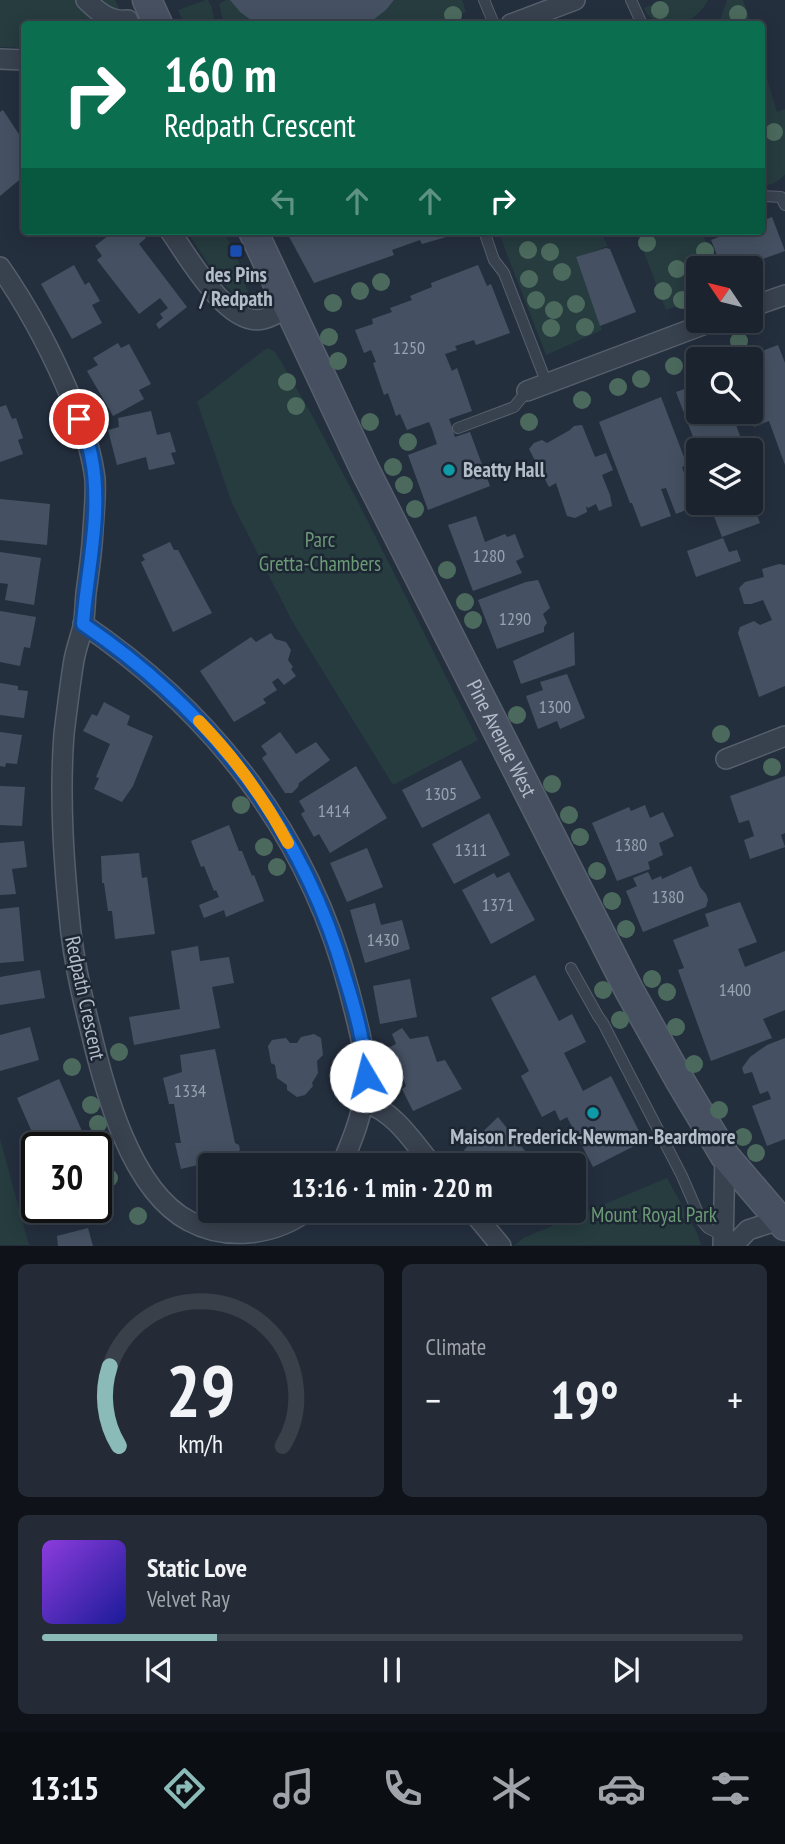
<!DOCTYPE html>
<meta charset="utf-8">
<style>
body{margin:0;font-family:"PT Sans Narrow",sans-serif;background:#242b36;color:#f1f3f6;height:100vh;display:flex;flex-direction:column;font-size:26px;white-space:nowrap}
*{box-sizing:border-box;margin:0}
p{font-size:23px;color:#a0a4aa}
.icon{flex:none;width:38px;height:38px;fill:none;stroke:currentColor;stroke-width:2;stroke-linecap:round;stroke-linejoin:round}
.map{position:relative;height:1246px;overflow:hidden}
.panel{display:flex;flex-direction:column;gap:18px;padding:18px;background:#0f1319;flex:1}
.panel>*{flex:none}
.guide{position:absolute;left:21px;top:21px;width:744px;height:214px;border-radius:7px;box-shadow:0 4px 18px #0003,0 0 0 2px #39404a;background:#0b6e4f;color:#fff;overflow:hidden}
.needle{width:46px;rotate:305deg}
.controls{position:absolute;left:686px;top:256px;display:grid;gap:14px}
.controls a{display:grid;place-items:center;width:77px;height:77px;border-radius:7px;background:#1b232e;box-shadow:0 4px 18px #0003,0 0 0 2px #39404a;font-size:35px}
.speed{position:absolute;left:21px;top:1132px;display:flex;gap:14px;font-size:35px;font-weight:700;text-align:center}
.speed>*{display:grid;place-content:center;width:91px;height:91px;border-radius:50%;background:#1b232e;box-shadow:0 4px 18px #0003,0 0 0 2px #39404a;line-height:1}
.speed .limit{border:4px solid #111;border-radius:10px;background:#fff;color:#111}
.pin{position:absolute;display:grid;place-items:center;width:60px;height:60px;color:#fff;margin:-30px;border:4px solid #fff;border-radius:50%;box-shadow:0 2px 7px #0007}
.me{position:absolute;width:77px;margin:-38px;rotate:352deg;stroke-linejoin:round;filter:drop-shadow(0 0 5px #0008)}
.turn{display:flex;align-items:center;gap:24px;height:147px;padding:0 28px;font-size:32px}
.turn .icon{width:91px;height:91px;stroke-width:2.5}
.turn b{display:block;font-size:49px;line-height:60px}
.lanes{display:flex;align-items:center;height:66px;padding:0 28px;background:#0003;justify-content:center;gap:35px;direction:ltr}
.lanes .off{opacity:.35}
.big{font-size:52px;font-weight:600;line-height:1.1}
.panel .card{flex:1;display:flex;flex-direction:column;justify-content:center;gap:10px;min-width:0;padding:0 24px;border-radius:10px;background:#242b36}
.panel .dial{align-items:center;gap:0}
.dial svg{height:182px;overflow:visible;fill:none;stroke:#39404a;stroke-width:7;stroke-linecap:round;text-anchor:middle}
.dial text{fill:#f1f3f6;stroke:none}
.song{display:flex;align-items:center;gap:21px}
.cover{width:84px;height:84px;border-radius:10px;background:linear-gradient(135deg,hsl(270 70% 55%),hsl(240 70% 35%))}
.played{height:7px;border-radius:4px;background:linear-gradient(90deg,#8bbbb9 25%,#39404a 25%)}
.keys{display:flex;justify-content:space-around;direction:ltr}
.heat{display:flex;justify-content:space-between;align-items:center;font-size:38px;direction:ltr}
.panel .tiles{flex:1;display:grid;gap:18px;grid-template-columns:1fr 1fr}
.card:last-child{grid-column:span 2}
.trip{position:absolute;left:198px;top:1153px;width:388px;height:70px;border-radius:7px;background:#1b232e;box-shadow:0 4px 18px #0003,0 0 0 2px #39404a;font-weight:600;line-height:70px;text-align:center}
.tab-bar{display:flex;height:112px;justify-content:space-around;align-items:center;background:#0b0e12;color:#a0a4aa}
.tab-bar .icon{width:49px;height:49px}
.tab-bar .on{color:#8bbbb9}
.tab-bar b{font-size:32px;color:#f1f3f6}
.map>svg:first-child{display:block}
.green{fill:#263c3f}
.building{fill:#455162}
.lines{fill:none;stroke-linecap:round;stroke-linejoin:round}
.lane-casing{stroke:#565f6c;stroke-width:12}
.street-casing{stroke:#565f6c;stroke-width:22}
.secondary-casing{stroke:#565f6c;stroke-width:31}
.lane{stroke:#38414e;stroke-width:10}
.street{stroke:#38414e;stroke-width:19}
.secondary{stroke:#465061;stroke-width:28}
.tree{fill:#4b6a5d}
.route-casing{stroke:#114b97;stroke-width:18}
.route{stroke:#1a73e8;stroke-width:12}
.slow{stroke:#f59e0b;stroke-width:12}
.transit-dot{fill:#1a4fb4;stroke:#1d2633;stroke-width:2.5}
.culture-dot{fill:#0f9aa8;stroke:#1d2633;stroke-width:2.5}
.labels{text-anchor:middle;stroke-width:5;stroke-linejoin:round;paint-order:stroke}
.number-label{font-size:18px;fill:#98a1af}
.poi-label{font-size:21px;font-weight:bold;fill:#b4bcc9;stroke:#1d2633}
.park-label{font-size:21px;fill:#6b9a76;stroke:#1d2633}
.street-label{font-size:21px;fill:#b4bcc9;stroke:#1d2633}
</style>
<div class="map">
<svg width="785" height="1246" viewBox="0 0 785 1246">
<rect width="100%" height="100%" fill="#242f3e"/>
<path class="green" d="M0 0H115L127 24H24V48L0 47Z
M206 0H208L212 8 215 24H184L178 10Z
M226 0H230L240 12 256 24H224L219 4Z
M394 0H462L466 12 432 24H368L386 10Z
M664 0H708C697 25 657 37 644 8Z
M727 0H743L751 24H716L720 20Z
M761 59 777 112 785 109V174C778 182 772 186 761 185V158L766 156V148L761 135Z
M187 231H224L245 275V283L249 295C244 296 243 298 238 295 221 288 198 247 187 231Z
M498 231H600L608 246 576 258 602 330 546 355Z
M636 231H702L715 268H698V298L666 310Z
M267 348 275 352 279 358 313 417 357 500 478 740 393 785 292 621 232 503 197 402Z
M0 1139 2 1146 29 1245H0Z
M667 1178 697 1233 701 1245H515L523 1238Z"/>
<path class="building" d="M230 0H394L386 10 368 24H256L240 12Z
M3 110 24 142V176L0 196V112Z
M772 217 785 251 738 268H722L711 240 729 233 728 231H761V221Z
M114 231H140L146 238 139 244 187 307 159 329 156 324 163 318 160 314 168 308 160 298 139 314 97 260 102 256 95 246Z
M286 231H456L457 234 422 244 420 240 392 250 394 255 314 283Z
M606 248 610 249 636 312 600 326 576 257Z
M74 265 85 285 89 282 100 301 92 305 102 323 72 339 41 284Z
M478 265 487 286 491 284 510 333 476 345 474 340 455 346 457 350 445 354 452 371 457 368 472 411 449 419 453 430 455 437 470 432 490 486 428 510 408 455 437 444 432 429 429 422 407 430 400 414 396 416 388 393 384 395 373 363 376 362 371 350 364 353 355 330 373 324 372 319 392 312 390 308 412 300 410 296 432 287 431 283Z
M118 343 121 348 129 344 151 384 139 390 144 399 113 416 87 371 98 365 93 358Z
M778 345 785 363V465L769 421 754 427 748 411H751V368L765 360 762 351Z
M698 384V411H731L743 444 729 450H698L676 392Z
M661 397 687 465 682 467 696 506 676 514 666 488 661 489 671 516 641 527 632 503H630L599 422Z
M6 405 12 419 16 418 23 438 18 440 23 454 0 462V407Z
M151 411 157 435 170 432 176 452 171 453 175 464 149 470 146 457 117 465 108 430 119 427 118 418Z
M582 425 595 457 606 453 613 470 602 475 610 495 612 506 599 511 596 504 588 508 586 506 587 512 575 518 567 516 556 483 549 487 529 449 534 443 542 440 547 443 570 430 574 426Z
M0 499 50 504 47 545 0 540Z
M743 502H752L760 523 722 537 713 514Z
M476 516 485 542 505 534 507 537 515 534 524 557 516 561 522 573 473 591 448 525Z
M723 538 729 552 737 550 741 561 696 577 687 551Z
M170 542 174 550H178L212 613 173 632 141 562 145 560 142 555Z
M0 552 41 558 34 605 5 600 8 584 0 583Z
M779 564 785 565V686L759 697 738 633 740 627 754 621 760 625 772 620 763 600 751 604H744L739 588 745 582 764 577 762 569Z
M538 580 550 608 543 614 547 623 544 627V632L497 649 478 600 526 582Z
M0 611 36 617 30 648 24 647 20 666 0 662Z
M574 632 575 665 521 684 513 661Z
M271 633 275 639 286 642 291 650 288 660 293 667 291 669 296 676 284 685 278 678 272 682 277 690 263 699 266 703 234 722 200 671 251 637 256 642Z
M567 674 585 718 560 729 557 721 538 729 526 696 543 690 540 682Z
M0 683 18 686V690L28 691 24 718 0 715Z
M104 702 130 716 127 725 153 736 133 786 122 802 94 789 99 778 96 777 110 744 83 731 92 714 97 716Z
M0 732 22 735 17 764 6 763 5 767 0 766Z
M280 732 296 754 316 742 330 760 299 783 298 787 292 793H285L262 758 267 754 261 746Z
M461 760 481 798 422 828 402 790Z
M356 766 387 818 330 853 319 834 314 837 301 814 305 811 299 801Z
M785 776V833L781 835 785 847 750 859 744 840 754 836 749 820 739 823 730 796Z
M0 786 25 787 22 826 0 825Z
M645 805 650 818 663 812 674 836 659 843 663 855 648 862 650 869 617 881 592 823 629 807 631 811Z
M489 813 510 855 454 884 432 844Z
M229 825 239 851H242L252 876 254 875 264 901 226 917 224 910 204 918 199 905 219 897 216 890 214 891 204 866 201 867 191 841Z
M24 841 27 867 12 869 16 894 0 895V843Z
M367 848 383 887 347 902 330 863Z
M139 853 142 878 147 877 155 934 115 939 112 911H108L104 883H102L101 856Z
M691 866 700 887 706 894 708 900 706 907 643 932 626 891 637 886 633 878 648 872 652 880 661 876 662 879Z
M509 872 535 920 491 944 462 890 494 873 497 878Z
M740 902 757 942 738 949 745 967 785 951V1010L763 1019 772 1038 711 1061 678 970 684 968 673 940 709 926 705 914Z
M375 903 381 925 402 920 410 949 365 963 350 910Z
M19 907 24 961 0 963V909Z
M198 946 200 961 229 957 234 983 212 987 220 1028 134 1045 129 1017 180 1009 171 951Z
M40 970 45 998 0 1005V977Z
M535 975 559 1021 572 1014 586 1042 564 1053 583 1091 611 1076 644 1141 593 1167 567 1117 560 1121 555 1110 542 1117 521 1076 529 1071 491 998Z
M410 979 417 1017 380 1024 373 986Z
M30 1027 39 1060 0 1071V1035Z
M402 1028 410 1039 428 1036 437 1062 445 1060 462 1089 413 1111 402 1089 406 1086 399 1068 395 1071 384 1050 396 1044 392 1034Z
M314 1034 321 1038 323 1055 317 1061 318 1073 312 1083 313 1086 305 1095 297 1097 287 1090V1085L277 1078 275 1065 271 1063 268 1046 272 1040 286 1038 290 1043H297L301 1037Z
M785 1038V1139L767 1146 752 1106 771 1099 768 1091 760 1094 752 1072 744 1074 742 1068 750 1057 767 1045Z
M215 1049 235 1143 239 1145 240 1150 235 1154 238 1165 210 1166V1170L204 1172 202 1164 181 1169 175 1143H181L174 1104H169L163 1078 182 1072 180 1055Z
M59 1079 86 1140 83 1141 86 1148H39L17 1098Z
M498 1117 537 1166H476L464 1150Z
M382 1155 392 1166H371Z
M88 1228 93 1246H58L57 1236Z"/>
<g class="lines">
<defs>
<path id="lane" d="M484 0 494 24
M631 0 642 24
M761 196 781 197 785 205
M484 231 494 260 504 273 547 384
M458 428 514 407 527 391
M571 968 598 1016 603 1023 682 1176 701 1220 708 1228 723 1236"/>
<path id="street" d="M86 0C98 12 110 22 128 20
M511 24 575 0
M0 59 24 60
M170 231C187 255 228 328 263 319 272 317 281 311 289 307
M0 267C30 310 53 354 73 403 83 427 92 453 95 479 96 496 94 513 93 530 92 551 89 572 86 593 85 604 85 616 83 627 80 638 76 649 74 660 70 684 67 709 64 734 59 800 64 867 71 933 75 965 82 997 90 1028 104 1088 130 1190 189 1221 226 1241 273 1236 307 1211
M751 307 785 295
M527 391 716 320
M83 624C214 713 309 836 349 990 357 1022 368 1057 365 1090 362 1116 352 1141 341 1166
M726 759 785 736
M363 1102C394 1110 413 1142 433 1166
M472 1211 501 1246
M723 1246 725 1156
M733 1246 748 1230 779 1220"/>
<g id="secondary">
<path d="M147 0 158 24"/>
<path id="s1" d="M253 231 365 470 629 990 679 1079 725 1156 785 1226"/>
</g>
</defs>
<use href="#lane" class="lane-casing"/>
<use href="#street" class="street-casing"/>
<use href="#secondary" class="secondary-casing"/>
<use href="#lane" class="lane"/>
<use href="#street" class="street"/>
<use href="#secondary" class="secondary"/>
</g>
<g class="tree">
<circle cx="660" cy="10" r="9"/>
<circle cx="738" cy="14" r="9"/>
<circle cx="453" cy="15" r="9"/>
<circle cx="774" cy="132" r="9"/>
<circle cx="647" cy="243" r="9"/>
<circle cx="528" cy="250" r="9"/>
<circle cx="705" cy="251" r="9"/>
<circle cx="550" cy="252" r="9"/>
<circle cx="677" cy="269" r="9"/>
<circle cx="562" cy="272" r="9"/>
<circle cx="529" cy="279" r="9"/>
<circle cx="381" cy="282" r="9"/>
<circle cx="360" cy="291" r="9"/>
<circle cx="663" cy="291" r="9"/>
<circle cx="536" cy="300" r="9"/>
<circle cx="682" cy="300" r="9"/>
<circle cx="333" cy="303" r="9"/>
<circle cx="576" cy="304" r="9"/>
<circle cx="554" cy="310" r="9"/>
<circle cx="585" cy="327" r="9"/>
<circle cx="551" cy="328" r="9"/>
<circle cx="329" cy="337" r="9"/>
<circle cx="739" cy="341" r="9"/>
<circle cx="338" cy="361" r="9"/>
<circle cx="674" cy="366" r="9"/>
<circle cx="641" cy="379" r="9"/>
<circle cx="287" cy="382" r="9"/>
<circle cx="618" cy="387" r="9"/>
<circle cx="582" cy="400" r="9"/>
<circle cx="296" cy="406" r="9"/>
<circle cx="370" cy="422" r="9"/>
<circle cx="529" cy="422" r="9"/>
<circle cx="408" cy="442" r="9"/>
<circle cx="393" cy="467" r="9"/>
<circle cx="404" cy="485" r="9"/>
<circle cx="415" cy="509" r="9"/>
<circle cx="447" cy="570" r="9"/>
<circle cx="465" cy="602" r="9"/>
<circle cx="473" cy="620" r="9"/>
<circle cx="517" cy="715" r="9"/>
<circle cx="721" cy="734" r="9"/>
<circle cx="772" cy="767" r="9"/>
<circle cx="552" cy="784" r="9"/>
<circle cx="241" cy="805" r="9"/>
<circle cx="569" cy="815" r="9"/>
<circle cx="580" cy="837" r="9"/>
<circle cx="264" cy="847" r="9"/>
<circle cx="277" cy="867" r="9"/>
<circle cx="597" cy="871" r="9"/>
<circle cx="612" cy="901" r="9"/>
<circle cx="626" cy="929" r="9"/>
<circle cx="652" cy="979" r="9"/>
<circle cx="603" cy="990" r="9"/>
<circle cx="667" cy="992" r="9"/>
<circle cx="620" cy="1020" r="9"/>
<circle cx="676" cy="1027" r="9"/>
<circle cx="119" cy="1052" r="9"/>
<circle cx="694" cy="1064" r="9"/>
<circle cx="72" cy="1067" r="9"/>
<circle cx="91" cy="1105" r="9"/>
<circle cx="719" cy="1110" r="9"/>
<circle cx="98" cy="1124" r="9"/>
<circle cx="743" cy="1137" r="9"/>
<circle cx="756" cy="1153" r="9"/>
<circle cx="109" cy="1178" r="9"/>
<circle cx="138" cy="1216" r="9"/>
</g>
<g class="lines">
<defs>
<path id="route" d="M79 419C84 432 90 446 92 460 102 513 87 571 83 624 210 710 303 828 345 977 355 1009 365 1043 366 1076"/>
</defs>
<use href="#route" class="route-casing"/>
<use href="#route" class="route"/>
<path class="slow" d="M199 721C234 757 264 798 288 843"/>
</g>
<rect class="transit-dot" x="229" y="244" width="14" height="14" rx="3.5"/>
<g class="culture-dot">
<circle cx="449" cy="470" r="7"/>
<circle cx="593" cy="1113" r="7"/>
</g>
<g class="labels">
<g class="number-label">
<text x="409" y="354">1250</text>
<text x="489" y="562">1280</text>
<text x="515" y="625">1290</text>
<text x="555" y="713">1300</text>
<text x="441" y="800">1305</text>
<text x="334" y="817">1414</text>
<text x="631" y="851">1380</text>
<text x="471" y="856">1311</text>
<text x="668" y="903">1380</text>
<text x="498" y="911">1371</text>
<text x="383" y="946">1430</text>
<text x="735" y="996">1400</text>
<text x="190" y="1097">1334</text>
</g>
<g class="poi-label">
<text x="236" y="282">des Pins<tspan x="236" dy="24">/ Redpath</tspan></text>
<text x="463" y="477" text-anchor="start">Beatty Hall</text>
<text x="593" y="1144">Maison Frederick-Newman-Beardmore</text>
</g>
<g class="park-label">
<text x="320" y="547">Parc<tspan x="320" dy="24">Gretta-Chambers</tspan></text>
<text x="654" y="1222">Mount Royal Park</text>
</g>
<g class="street-label">
<text dy="7" stroke="none"><textPath href="#s1" startOffset="565">Pine Avenue West</textPath></text>
<text transform="translate(85 998) rotate(78)" y="7">Redpath Crescent</text>
</g>
</g>
</svg>
<div class="controls">
<a><svg class="needle" viewBox="-14 -14 28 28"><path d="M0-13l5 13h-10z" fill="#e53935"/><path d="M0 13l5-13h-10z" fill="#a0a4aa"/></svg></a>
<a><svg class="icon" aria-label="search" viewBox="0 0 24 24"><circle cx="10" cy="10" r="6"/><path d="M15 15l6 6"/></svg></a>
<a><svg class="icon" aria-label="layers" viewBox="0 0 24 24"><path d="M12 4l9 5-9 5-9-5zM3 14l9 5 9-5"/></svg></a>
</div>
<div class="speed"><div class="limit">30</div></div>
<div class="pin" style="left:79px;top:419px;background:#d93025"><svg class="icon" aria-label="arrive" viewBox="0 0 24 24"><path d="M6 21V4h12l-3 4 3 4H6"/></svg></div>
<svg class="me" style="left:366px;top:1076px" viewBox="-20 -20 40 40"><circle r="19" fill="#fff"/><path d="M0-13L10 11 0 6-10 11z" fill="#1a73e8"/></svg>
<div class="trip">13:16 · 1 min · 220 m</div>
<div class="guide">
<div class="turn"><svg class="icon" aria-label="right" viewBox="0 0 24 24"><path d="M7 20v-9h11M14 6l5 5-5 5"/></svg><div><b>160 m</b>Redpath Crescent</div></div>
<div class="lanes"><svg class="icon off" aria-label="left" viewBox="0 0 24 24"><path d="M17 20v-9H6M10 6l-5 5 5 5"/></svg><svg class="icon off" aria-label="ahead" viewBox="0 0 24 24"><path d="M12 20V5M6 11l6-6 6 6"/></svg><svg class="icon off" aria-label="ahead" viewBox="0 0 24 24"><path d="M12 20V5M6 11l6-6 6 6"/></svg><svg class="icon" aria-label="right" viewBox="0 0 24 24"><path d="M7 20v-9h11M14 6l5 5-5 5"/></svg></div>
</div>
</div>
<section class="panel">
<div class="tiles">
<div class="card dial"><svg viewBox="0 0 100 80">
<path d="M14 69A42 42 0 1 1 86 69"/>
<path d="M14 69A42 42 0 0 1 10 34" stroke="#8bbbb9"/>
<text x="50" y="56" font-size="32" font-weight="700">29</text>
<text x="50" y="72" font-size="11">km/h</text>
</svg></div>
<div class="card"><p>Climate</p>
<div class="heat"><a>−</a><b class="big">19°</b><a>+</a></div>
</div>
<div class="card">
<div class="song"><i class="cover"></i><div><b>Static Love</b><p>Velvet Ray</p></div></div>
<div class="played"></div>
<div class="keys"><svg class="icon" aria-label="previous" viewBox="0 0 24 24"><path d="M18 5L8 12l10 7zM5 5v14"/></svg><svg class="icon" aria-label="pause" viewBox="0 0 24 24"><path d="M8 5v14M16 5v14"/></svg><svg class="icon" aria-label="next" viewBox="0 0 24 24"><path d="M6 5l10 7-10 7zM19 5v14"/></svg></div>
</div>
</div>
</section>
<nav class="tab-bar">
<b>13:15</b>
<svg class="icon on" aria-label="directions" viewBox="0 0 24 24"><path d="M12 3l9 9-9 9-9-9zM9 14v-3h6M13 9l2 2-2 2"/></svg>
<svg class="icon" aria-label="music" viewBox="0 0 24 24"><path d="M9 18V5l10-2v13"/><circle cx="6" cy="18" r="3"/><circle cx="16" cy="16" r="3"/></svg>
<svg class="icon" aria-label="phone" viewBox="0 0 24 24"><path d="M5 4h4l2 5-3 2q2 4 5 5l2-3 5 2v4C11 20 4 13 5 4z"/></svg>
<svg class="icon" aria-label="climate" viewBox="0 0 24 24"><path d="M12 3v18M4 7l16 10M4 17L20 7"/></svg>
<svg class="icon" aria-label="car" viewBox="0 0 24 24"><path d="M5 17H2v-5l4-1 3-4h7l3 4 3 1v5h-3M9 17h6M6 11h13"/><circle cx="7" cy="17" r="2"/><circle cx="17" cy="17" r="2"/></svg>
<svg class="icon" aria-label="filters" viewBox="0 0 24 24"><path d="M4 7h16M4 17h16"/><circle cx="9" cy="7" r="2"/><circle cx="15" cy="17" r="2"/></svg>
</nav>
